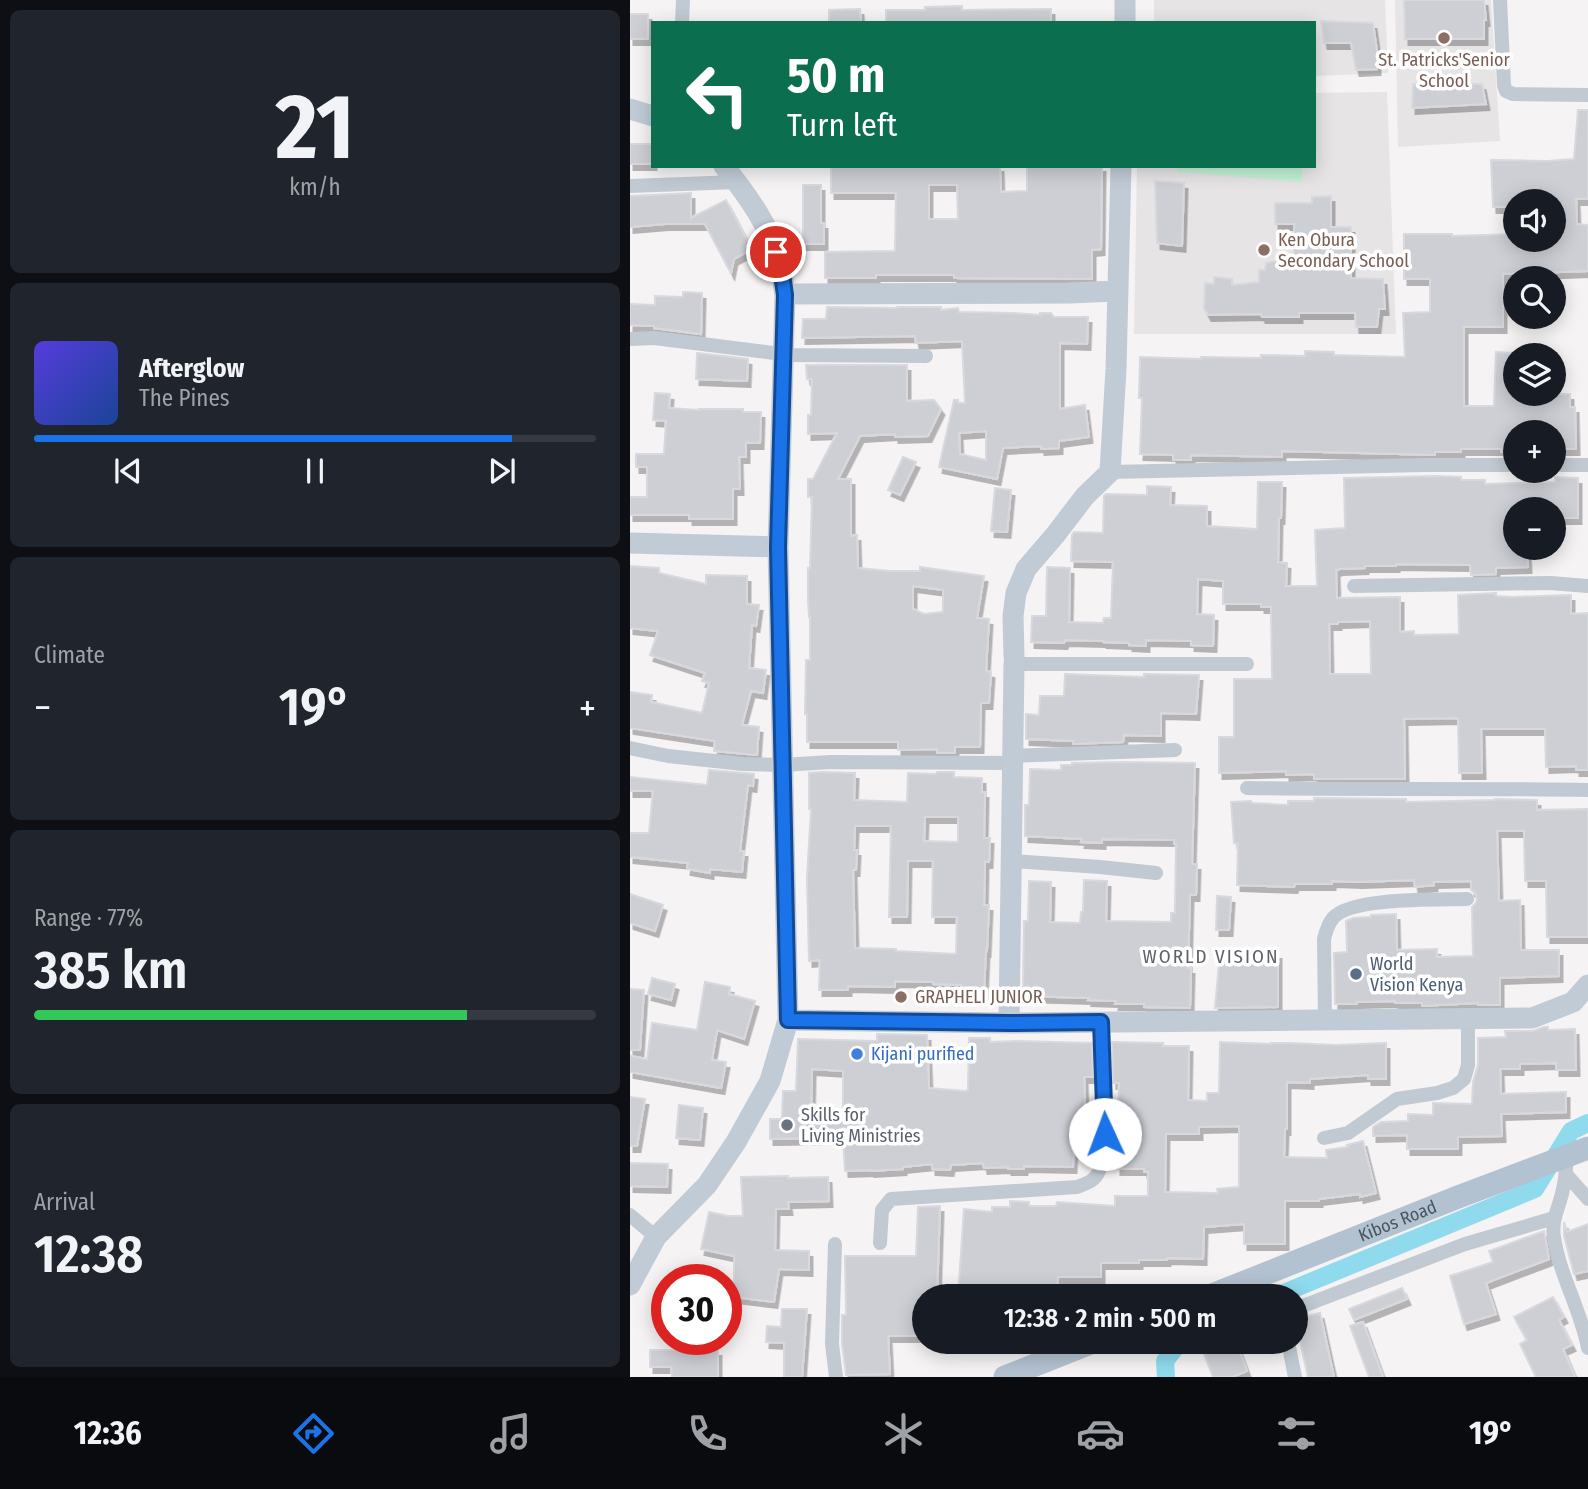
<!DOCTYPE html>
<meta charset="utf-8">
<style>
body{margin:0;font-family:"Fira Sans Condensed",sans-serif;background:#20242c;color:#f1f3f6;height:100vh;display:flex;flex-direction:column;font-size:26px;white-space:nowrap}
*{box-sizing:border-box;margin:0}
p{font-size:23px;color:#9ea1a6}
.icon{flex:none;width:38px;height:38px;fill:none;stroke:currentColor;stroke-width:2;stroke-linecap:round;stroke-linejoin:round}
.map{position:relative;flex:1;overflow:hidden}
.drawer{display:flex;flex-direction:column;gap:10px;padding:10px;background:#0d0f14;width:630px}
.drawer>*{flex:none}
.top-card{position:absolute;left:21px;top:21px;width:665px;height:147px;border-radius:0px;box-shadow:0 4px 18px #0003;background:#0b6e4f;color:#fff;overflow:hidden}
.buttons{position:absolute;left:873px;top:189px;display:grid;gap:14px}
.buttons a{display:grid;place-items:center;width:63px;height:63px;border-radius:50%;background:#171b24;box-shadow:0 4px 18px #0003;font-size:35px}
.speed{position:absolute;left:21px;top:1264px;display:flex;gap:14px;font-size:35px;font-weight:700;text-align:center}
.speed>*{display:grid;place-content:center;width:91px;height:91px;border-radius:50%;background:#171b24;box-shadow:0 4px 18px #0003;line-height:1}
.speed .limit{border:10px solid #d22;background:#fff;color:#111}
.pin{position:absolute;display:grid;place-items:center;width:60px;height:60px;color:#fff;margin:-30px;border:4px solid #fff;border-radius:50%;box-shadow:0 2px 7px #0007}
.me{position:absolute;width:77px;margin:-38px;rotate:358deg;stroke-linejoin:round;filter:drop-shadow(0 0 5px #0008)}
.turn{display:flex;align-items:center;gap:24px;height:147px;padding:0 21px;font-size:32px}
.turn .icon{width:91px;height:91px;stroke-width:2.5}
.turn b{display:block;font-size:49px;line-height:60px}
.big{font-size:52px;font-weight:600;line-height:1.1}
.drawer .tile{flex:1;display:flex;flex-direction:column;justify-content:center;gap:10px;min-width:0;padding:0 24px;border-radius:10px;background:#20242c}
.drawer .dial{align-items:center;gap:0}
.dial b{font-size:91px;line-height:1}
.song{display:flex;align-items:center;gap:21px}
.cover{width:84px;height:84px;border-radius:10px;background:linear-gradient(135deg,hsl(250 70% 55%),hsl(220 70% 35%))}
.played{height:7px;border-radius:4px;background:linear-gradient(90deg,#1a73e8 85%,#363941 85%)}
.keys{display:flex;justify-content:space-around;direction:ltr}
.heat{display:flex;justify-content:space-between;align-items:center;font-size:38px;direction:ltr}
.charge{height:10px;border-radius:5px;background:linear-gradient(90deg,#34c759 77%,#363941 0)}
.trip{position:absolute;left:282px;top:1284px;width:396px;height:70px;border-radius:35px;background:#171b24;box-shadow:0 4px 18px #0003;font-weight:600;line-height:70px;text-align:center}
.menu{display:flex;height:112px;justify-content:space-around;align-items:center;background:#090b0e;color:#9ea1a6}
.menu .icon{width:49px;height:49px}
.menu .on{color:#1a73e8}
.menu b{font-size:32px;color:#f1f3f6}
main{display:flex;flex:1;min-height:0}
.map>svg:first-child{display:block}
.education{fill:#e6e4e5}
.green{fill:#c3f1d5}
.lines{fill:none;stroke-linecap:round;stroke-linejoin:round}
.canal{stroke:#90daee;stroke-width:18}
.building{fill:#cdcfd5;stroke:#d7d9de;stroke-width:2;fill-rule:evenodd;filter:url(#shadow)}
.street{stroke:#c1cad2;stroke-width:14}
.secondary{stroke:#c1cbd6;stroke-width:21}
.primary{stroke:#b3c2d1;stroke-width:23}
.route-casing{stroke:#114b97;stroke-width:18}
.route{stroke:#1a73e8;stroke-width:12}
.education-dot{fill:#8d6e63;stroke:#fff;stroke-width:2.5}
.service-dot{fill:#5c6f8a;stroke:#fff;stroke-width:2.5}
.shop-dot{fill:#3f7fe0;stroke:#fff;stroke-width:2.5}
.worship-dot{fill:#6b7280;stroke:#fff;stroke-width:2.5}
.labels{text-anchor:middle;stroke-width:7;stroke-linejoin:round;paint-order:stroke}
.education-label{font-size:18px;fill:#785e54;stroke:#fff;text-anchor:start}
.service-label{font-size:18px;fill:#4e5e75;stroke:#fff;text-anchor:start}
.shop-label{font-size:18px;fill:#366cbe;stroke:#fff;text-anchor:start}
.worship-label{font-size:18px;fill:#5b616d;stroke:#fff;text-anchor:start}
.street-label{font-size:18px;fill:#4a5661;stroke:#fff}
.neighbourhood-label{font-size:19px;letter-spacing:2px;fill:#5f6368;stroke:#fff}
</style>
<main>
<section class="drawer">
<div class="tile dial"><b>21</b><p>km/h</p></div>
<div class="tile">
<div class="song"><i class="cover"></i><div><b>Afterglow</b><p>The Pines</p></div></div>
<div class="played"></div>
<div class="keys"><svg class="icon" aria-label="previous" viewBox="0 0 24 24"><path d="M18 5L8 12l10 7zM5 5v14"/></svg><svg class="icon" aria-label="pause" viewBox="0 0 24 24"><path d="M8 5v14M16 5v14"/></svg><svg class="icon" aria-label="next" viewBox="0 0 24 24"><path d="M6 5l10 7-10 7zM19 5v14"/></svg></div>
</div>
<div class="tile"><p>Climate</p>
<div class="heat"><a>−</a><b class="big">19°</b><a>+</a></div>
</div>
<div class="tile"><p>Range · 77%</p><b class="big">385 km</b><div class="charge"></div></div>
<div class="tile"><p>Arrival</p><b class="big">12:38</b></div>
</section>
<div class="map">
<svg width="958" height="1377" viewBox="0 0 958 1377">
<defs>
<filter id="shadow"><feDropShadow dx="3.5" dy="6" stdDeviation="0" flood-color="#0004"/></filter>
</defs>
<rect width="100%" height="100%" fill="#f5f3f3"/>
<path class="education" d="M524 0H755L758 73 684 76V23H524Z
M765 0H861L870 141 768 147Z
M757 92 766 334H504L507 166H684V93Z"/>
<path class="green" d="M547 166H672V182L547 172Z"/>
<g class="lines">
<path class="canal" d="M644 1297 905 1189 941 1131 958 1123
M536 1377 535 1361 550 1342"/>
</g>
<path class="building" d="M774 0H854L856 20H854V39H775Z
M332 6V10L421 9V23H256V10H295V7Z
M230 9 231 23H199V10Z
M0 14H18V39H0Z
M691 21 743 23 747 51V69L726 70 721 43H694Z
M783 84H852L856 104 782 108Z
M948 110H958V199H946L947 224 958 225V271L873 274V327H834V406H864L866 352 886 353V394H940V407H945L946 449H929L928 432H886V452H871V449H831V452H805V455L652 451V457L561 455V460H543V455L510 454 512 398H509L510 357 571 359V357L631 358V355L675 356V351L704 352V355L775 357 773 313 800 312V279H774V234H822V236L886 234V240H924V201L885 200V207H863L861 160 918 161 944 159Z
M0 144H23V164H0Z
M201 166H370L371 192 397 191V166H472L471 249 462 250V279L324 278V275H246V278H195V252L265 251 266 193H201ZM299 185H327L328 219H299Z
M525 181 554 183 552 246 527 243Z
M173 185H191V223H194V244H173Z
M61 193V218L96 200 122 249 104 259 101 273 75 224H35L0 227V196Z
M701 196V227H721V278L753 279 755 309H749L747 327H726L725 313H669V317H632L631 314 578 315 574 308 575 283 584 284V277L602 279V285L629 282V270H635L636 263 664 258V224H645V203H682V197Z
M53 292 72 293 71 334 24 328V326L0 325V304L25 305V296L53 297Z
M197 307 267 308V307H311V310L328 308 329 312 384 313 410 315V313H421L424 317H458L457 344 430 343V409L455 405 459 437 429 441V448L411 449V446L373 448 367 479 309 467 324 400H328V403H335L332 341 286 343 285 336 172 338 173 319H196ZM356 431V460L330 454 329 433Z
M67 353 118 359 117 381 66 379Z
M176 365H277V401L304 400 311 409 298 436 265 437V434L230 436 208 479H221V536L227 535 228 568 260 571H290V567L354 576 347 618 359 619 356 671 361 672 359 703H351L350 747H325V753H307V749L268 750V742H177V714H175L176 660H180V617H179L178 599V568H180L182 497H178V479H183L207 433 178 434V415H181L182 379H177ZM283 586 313 590V612L294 614 283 609Z
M25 393 40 394 39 408 69 410V409H113V412H131L130 443H116V457H109L110 489H103V519H59V515H0V497H17V467H6V454H34L36 421 23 420Z
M273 457 286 462 270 495 258 490Z
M806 476 831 477V480H855V484L925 482V477L948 478V518H924L925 509H886V548H897L898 567 866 568V574L841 575 840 565 766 564V566H735V568L710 569 706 570 707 598 770 597V632L784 631V635L829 634 828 595 866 593V596L882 597 941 595V614L958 613V770H946V766L916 767 915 729H851L852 773H829L828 718 774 719 775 779H684V774L656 775V771L589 773V737H604V679H642L641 607H631V604H593V581L568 579 567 614 584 615 583 646 561 645V641L516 640V646L499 645V643L473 642V641L435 640 434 643 401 642 402 616H416L417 567 440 568 439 622 473 623 474 618H481L483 562 441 561 442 535 444 532 473 533 474 496 476 494 517 495V486L541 487 540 505 577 506V526L627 529 628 482H652L651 518H649L648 562 657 563 656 586H687L685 530 715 528 714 478ZM740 621 741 674H700L699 624H708V622Z
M365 488 381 490 377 532 361 531Z
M0 566 29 568V573L76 584V575L117 576V604L129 605 126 626 122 625 119 668 136 670 133 693 121 691 112 725 129 727 127 755 84 751 85 741 0 728V692L22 695 21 702 72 713 79 683 72 681 75 673 20 655 28 631 0 628Z
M435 674 514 677V674L569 675 566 714 531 713V736L494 735 493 742 443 744V741L396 739V714L409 715 410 696H434Z
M493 762 565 763 562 864H567L566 895H560L558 968H561L560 1008 514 1007V1004H485L486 1001 458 1000 459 998 393 996 394 921H398L399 881 421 882 420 922 450 923 451 912H453L454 880 477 881 476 921 541 922V913H545L546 844H544V840L472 839V843L451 842 452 839 395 836V805H399L400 769 431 770V765H442V763Z
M79 770 124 774 123 786 118 785 110 851H114L112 872 80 869V873L57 869 58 863 0 857V833H19L23 791H0V777L77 785Z
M192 772 225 773 224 800 277 802 278 773 306 774 307 772H324V777L352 778V792H355L354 838H360L359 862H355L354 905H359L357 950 356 949 354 993H331V985L303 984V982L265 981V987L218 986V990H189L190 960 179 961 177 878 181 809H179V773ZM295 817H328V842L294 841ZM225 826H261L259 917H277L278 861H303L302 917H327L326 954 266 951V949L225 948 223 870H226L227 850H224Z
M684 798 776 799V802L865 800V799L907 800V810L958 809V937H917L916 881H895L894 831H867L869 901 890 900 891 950H929V976L870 978V1005H848V1003L792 1006V1003H765V1001L727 1002V1004H705L704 953 717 952 716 921 723 918 741 917V915L766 914 767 950 807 949V957L843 956 842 907 846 903 847 898 845 893 841 890V881L804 882V885L785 887 784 880 729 882 702 881V884H665L664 887 607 885 608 843H604L601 802 621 801 622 803 658 805V801H684Z
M0 894 33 905 25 931 0 923Z
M587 896 601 897 599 930H586Z
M590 953 625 956V953H648V1007L585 1008Z
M22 978 45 984 41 1000 18 994Z
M75 982 100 987 99 994 125 1001 114 1039 87 1030 82 1060 96 1062 91 1088 0 1072V1056L17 1059 22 1023 67 1030Z
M0 989 14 990 10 1050H0Z
M914 1027H918V1030L945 1029 946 1070H926V1063L890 1064V1069H870L871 1094 936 1092V1112L871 1114 872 1136 828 1137V1149H777V1135L743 1136V1127L751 1122 778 1121V1114L803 1115V1103L842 1104 843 1082 848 1065V1038L876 1037 875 1031H903Z
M247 1034 297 1035 299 1088 335 1091 338 1090 339 1038H360V1042L387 1041 462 1043 463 1077H454L456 1129 450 1130 449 1148H444L443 1167 394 1166V1169H378V1167L354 1168 353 1163 321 1165 320 1170 302 1169V1164L273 1167V1169L241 1171V1170L215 1171 213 1138 140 1139V1119H152L153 1091H166L168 1039 247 1041ZM182 1069 213 1071V1118L181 1119Z
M482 1042 533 1043V1046H559L558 1100 577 1101V1093H589L590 1042 641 1044V1043H659L706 1045 756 1043V1079H738V1075L680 1079V1083L657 1082V1129H655L654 1157 697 1158 696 1150 718 1147 717 1145 733 1141 746 1193 730 1197V1194L689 1199V1201H655V1244H614V1224L574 1227 573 1259 537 1258V1260H509V1263H471V1277H428L427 1297H328L334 1209 362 1212V1207H380V1201L399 1202V1206H426L427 1202 485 1206V1196H518V1172H514V1169H487L489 1083H483ZM609 1126V1187L587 1189 588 1193 535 1192 536 1134H569V1127Z
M0 1097 15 1099 7 1146H0Z
M49 1105 73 1108 70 1140 46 1138Z
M0 1163 38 1164 37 1187 0 1186Z
M158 1176V1178L198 1177 199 1201 158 1202 159 1209H146L145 1250 179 1251V1270L149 1269 144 1302 96 1296V1281L104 1282V1256L71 1249 79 1212 98 1216H113L111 1177Z
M310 1206 307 1297H294V1336H258L260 1374 216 1375 212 1344V1315H216L215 1256H286L288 1207Z
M934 1222 937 1232 958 1224V1271L944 1274 934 1236Z
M914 1231 919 1259 856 1283 866 1314 834 1324 820 1276 863 1262 859 1251Z
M772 1288 777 1299 724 1320 719 1309Z
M923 1297 934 1317 929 1320 942 1345 933 1349 945 1377H906L890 1344 897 1340 884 1317Z
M152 1309H177L172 1377H154V1343L136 1342 137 1326 151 1327Z
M690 1313 704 1377H678L665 1319Z
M733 1322 753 1377H739L720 1326Z
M604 1342H606L617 1371 602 1377H583L574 1354Z
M20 1350H88V1377H42L41 1367H20Z"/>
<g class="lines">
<path class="street" d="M870 0 874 85 876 91 883 94 958 95
M52 23 53 0
M0 186 107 182
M0 339 24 338 160 355 296 356
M924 465H958
M480 472 794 465H886
M724 586 920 583 958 586
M384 657V664H617
M0 748 38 756 113 764 152 765 201 762 382 763
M382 756 545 750
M617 788C731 790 844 788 958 790
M381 861 470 867 526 873
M695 1020 694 939C696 931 698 924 703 918 721 897 808 900 837 899
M694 1138 718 1133 767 1099 807 1093 823 1088 834 1079 838 1065V1019
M937 1156C936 1167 936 1178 933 1189 930 1206 921 1219 924 1237 929 1274 951 1310 958 1348
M936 1174 958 1199
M0 1215 26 1237
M250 1243 252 1210 261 1199 447 1187C457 1183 465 1181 469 1171L475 1134 471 1022
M205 1244 202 1344 206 1377
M665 1309 835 1244 924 1218
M658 1342 665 1377"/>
<path class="secondary" d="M495 23V0
M0 109 23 116
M155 294 439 293 487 291
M0 543 148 547
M384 657 383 616 386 593 396 569 426 534 455 496 480 472 486 369 491 166
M158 1020 379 1023 902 1018 943 1002 958 985
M379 1023 384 664
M0 1285 26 1237 77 1185 106 1142 140 1081 158 1020 148 547 155 294C153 285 153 276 151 267 142 229 118 196 94 166"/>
<g class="primary">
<path id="s1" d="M577 1297 828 1197 958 1148"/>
<path d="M375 1377 463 1342"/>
</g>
</g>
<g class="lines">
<defs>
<path id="route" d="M146 252 151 267 155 295 148 547 158 1020 379 1023 471 1022 475 1134"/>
</defs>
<use href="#route" class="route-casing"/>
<use href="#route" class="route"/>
</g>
<g class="education-dot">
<circle cx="814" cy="38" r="7"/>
<circle cx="634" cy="250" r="7"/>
<circle cx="271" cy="997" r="7"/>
</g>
<circle class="service-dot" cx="726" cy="974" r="7"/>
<circle class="shop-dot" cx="227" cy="1054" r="7"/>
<circle class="worship-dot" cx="157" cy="1125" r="7"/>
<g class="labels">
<g class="education-label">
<text x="814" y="66" text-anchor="middle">St. Patricks'Senior<tspan x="814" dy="21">School</tspan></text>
<text x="648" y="246">Ken Obura<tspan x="648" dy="21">Secondary School</tspan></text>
<text x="285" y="1003">GRAPHELI JUNIOR</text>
</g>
<g class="service-label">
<text x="740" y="970">World<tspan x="740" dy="21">Vision Kenya</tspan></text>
</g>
<g class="shop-label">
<text x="241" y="1060">Kijani purified</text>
</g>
<g class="worship-label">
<text x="171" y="1121">Skills for<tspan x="171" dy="21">Living Ministries</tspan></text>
</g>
<g class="street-label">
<text dy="6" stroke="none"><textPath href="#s1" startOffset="205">Kibos Road</textPath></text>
</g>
<g class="neighbourhood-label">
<text x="581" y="963">WORLD VISION</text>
</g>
</g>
</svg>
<div class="buttons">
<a><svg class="icon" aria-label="sound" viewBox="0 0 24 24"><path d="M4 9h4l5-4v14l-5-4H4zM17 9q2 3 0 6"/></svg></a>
<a><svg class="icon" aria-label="search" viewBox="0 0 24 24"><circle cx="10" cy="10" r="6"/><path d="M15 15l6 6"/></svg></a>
<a><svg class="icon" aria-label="layers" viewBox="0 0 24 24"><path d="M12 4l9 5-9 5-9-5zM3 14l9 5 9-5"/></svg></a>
<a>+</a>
<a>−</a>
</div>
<div class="speed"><div class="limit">30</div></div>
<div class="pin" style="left:146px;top:252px;background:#d93025"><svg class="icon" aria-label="arrive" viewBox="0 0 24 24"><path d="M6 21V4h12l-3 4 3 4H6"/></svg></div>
<svg class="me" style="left:475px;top:1134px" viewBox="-20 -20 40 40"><circle r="19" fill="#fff"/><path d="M0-13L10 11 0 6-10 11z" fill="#1a73e8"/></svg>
<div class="trip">12:38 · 2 min · 500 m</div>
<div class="top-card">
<div class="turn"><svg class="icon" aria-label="left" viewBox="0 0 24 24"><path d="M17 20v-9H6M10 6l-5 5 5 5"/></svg><div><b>50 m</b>Turn left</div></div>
</div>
</div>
</main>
<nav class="menu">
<b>12:36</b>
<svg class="icon on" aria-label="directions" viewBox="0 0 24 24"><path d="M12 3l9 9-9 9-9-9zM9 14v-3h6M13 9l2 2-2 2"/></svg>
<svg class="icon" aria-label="music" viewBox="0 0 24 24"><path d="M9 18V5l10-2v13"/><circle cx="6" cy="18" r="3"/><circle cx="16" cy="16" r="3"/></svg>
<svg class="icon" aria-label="phone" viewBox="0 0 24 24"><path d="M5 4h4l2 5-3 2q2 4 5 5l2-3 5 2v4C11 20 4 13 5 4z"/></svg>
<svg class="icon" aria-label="climate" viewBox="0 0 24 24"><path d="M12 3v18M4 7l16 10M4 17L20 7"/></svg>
<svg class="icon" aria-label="car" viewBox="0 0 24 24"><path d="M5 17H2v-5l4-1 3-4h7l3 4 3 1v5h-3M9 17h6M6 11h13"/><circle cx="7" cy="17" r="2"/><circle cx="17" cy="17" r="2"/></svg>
<svg class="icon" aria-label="filters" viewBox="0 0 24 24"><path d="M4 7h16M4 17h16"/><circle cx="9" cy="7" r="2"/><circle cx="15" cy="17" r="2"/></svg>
<b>19°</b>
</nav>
